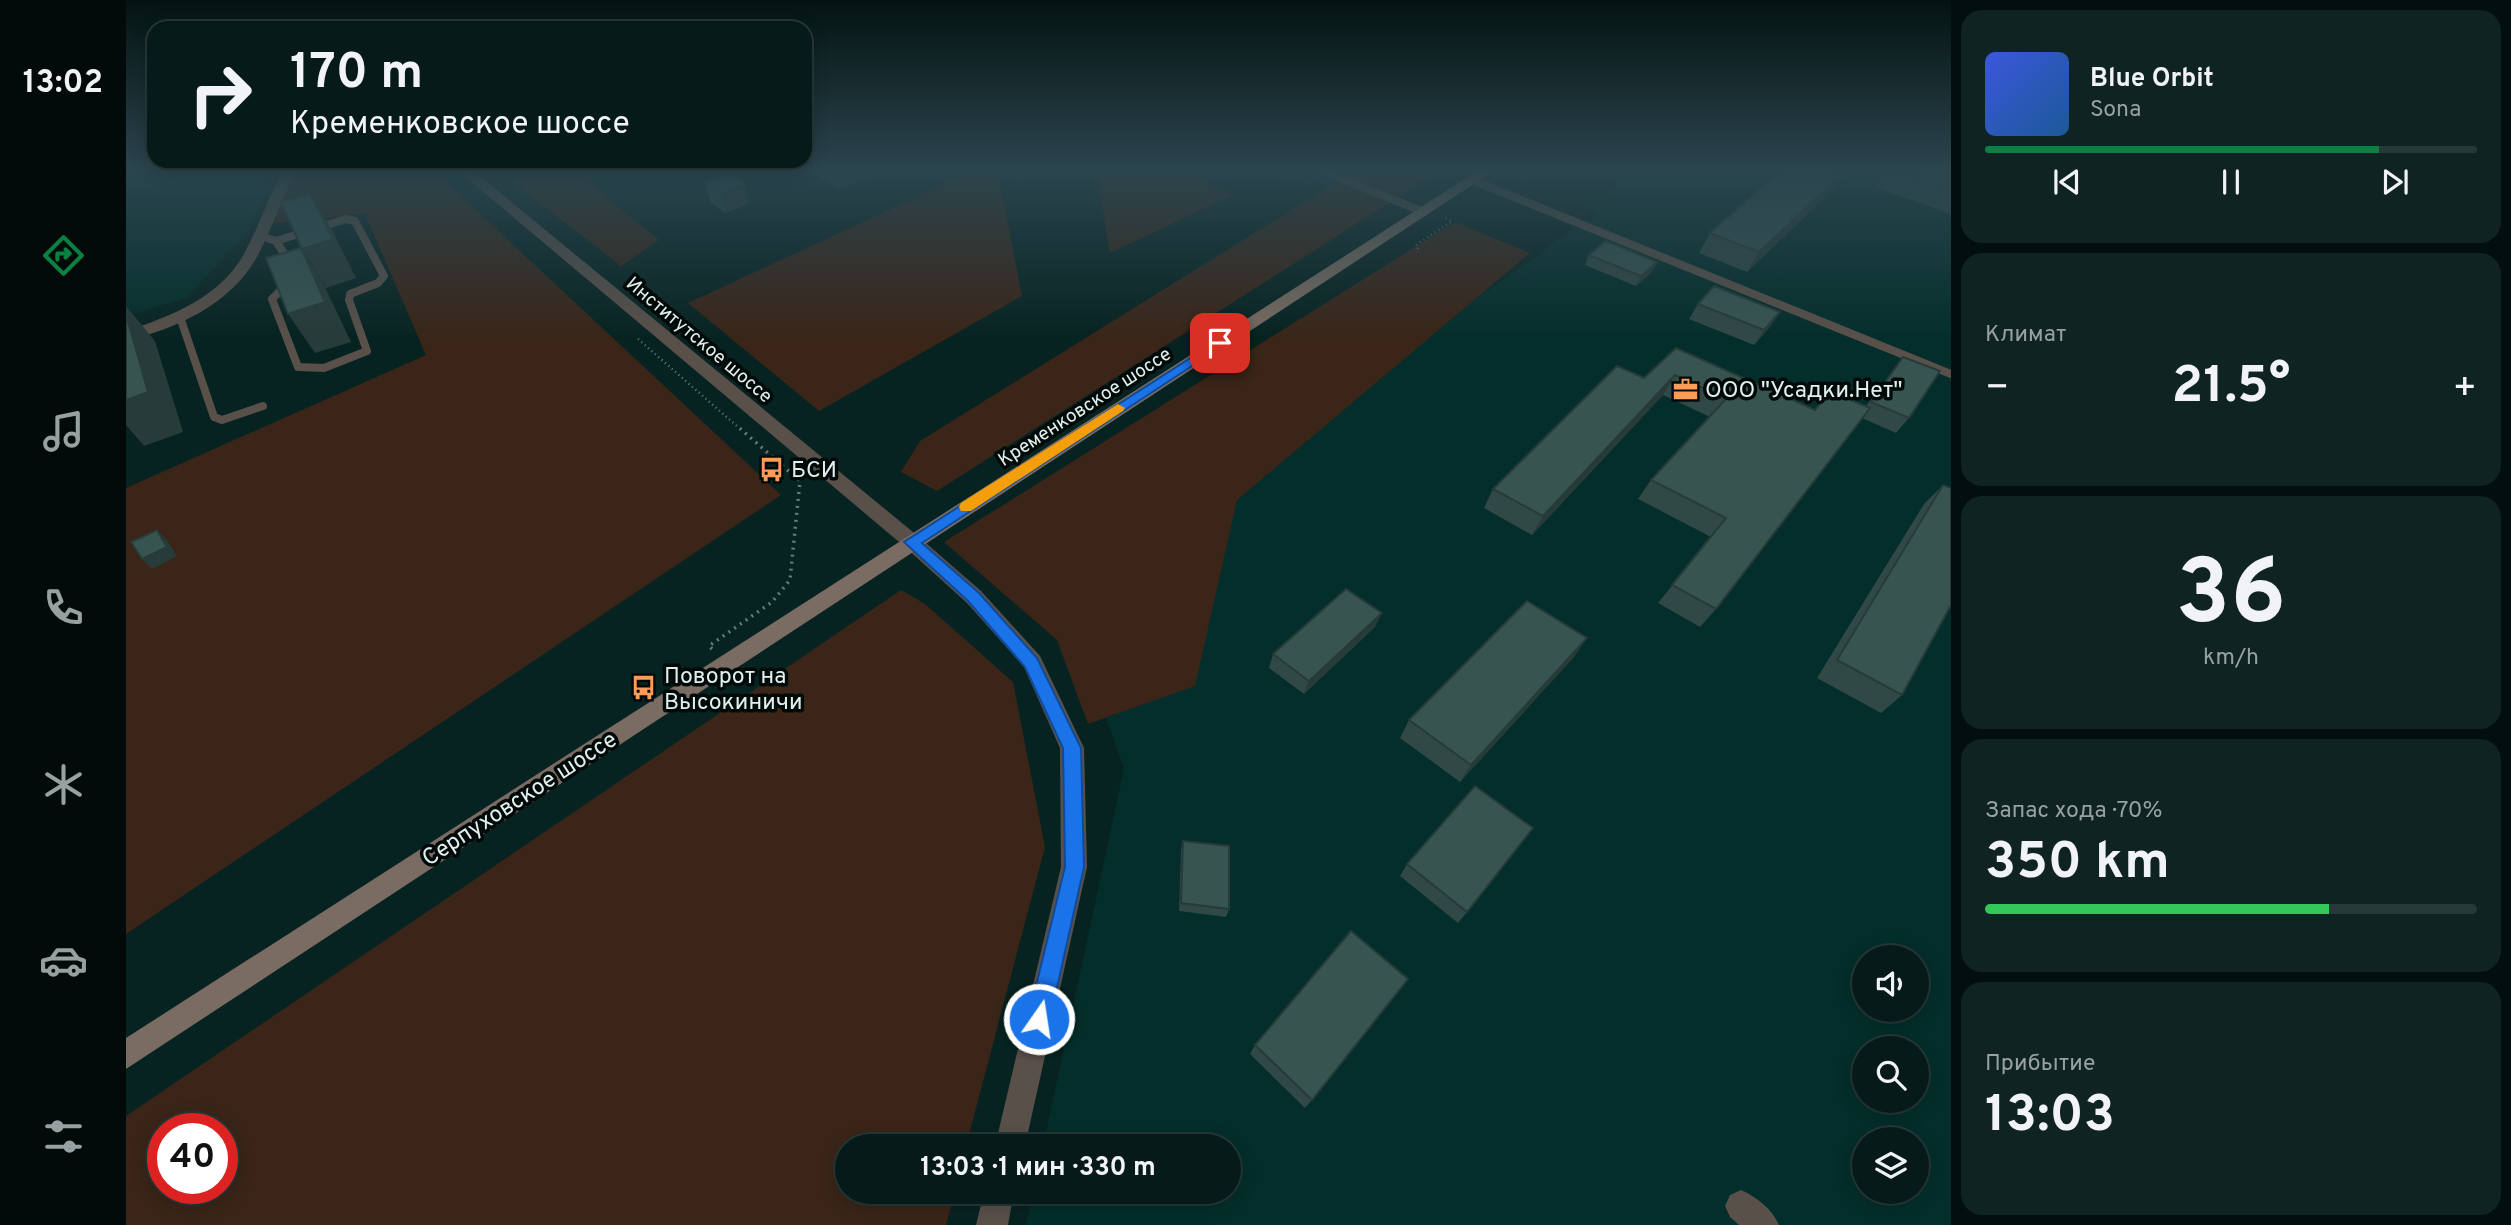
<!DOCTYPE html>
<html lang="ru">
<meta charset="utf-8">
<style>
body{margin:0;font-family:Overpass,sans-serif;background:#0e2322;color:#f1f3f6;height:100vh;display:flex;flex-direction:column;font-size:26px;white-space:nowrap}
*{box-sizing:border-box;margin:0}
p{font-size:23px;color:#97a1a2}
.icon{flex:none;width:38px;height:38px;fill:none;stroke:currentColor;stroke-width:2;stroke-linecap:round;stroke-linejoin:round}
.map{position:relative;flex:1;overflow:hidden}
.sheet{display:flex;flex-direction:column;gap:10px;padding:10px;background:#030e0e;width:560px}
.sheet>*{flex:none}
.top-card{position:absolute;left:21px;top:21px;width:665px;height:147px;border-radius:21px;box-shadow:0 4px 18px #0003,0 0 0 2px #263838;background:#051a19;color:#f1f3f6;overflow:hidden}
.tools{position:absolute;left:1726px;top:945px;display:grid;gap:14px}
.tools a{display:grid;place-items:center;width:77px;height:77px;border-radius:50%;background:#051a19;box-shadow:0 4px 18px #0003,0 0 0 2px #263838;font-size:35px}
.speed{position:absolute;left:21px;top:1113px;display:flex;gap:14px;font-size:35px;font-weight:700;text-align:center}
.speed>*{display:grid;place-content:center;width:91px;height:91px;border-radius:50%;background:#051a19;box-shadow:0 4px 18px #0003,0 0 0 2px #263838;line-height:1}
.speed .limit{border:10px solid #d22;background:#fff;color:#111}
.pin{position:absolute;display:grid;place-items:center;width:60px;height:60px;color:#fff;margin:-30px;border-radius:14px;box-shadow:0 4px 10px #0006}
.me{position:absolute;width:77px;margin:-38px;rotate:13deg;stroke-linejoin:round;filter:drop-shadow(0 0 5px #0008)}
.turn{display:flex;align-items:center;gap:24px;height:147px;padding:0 28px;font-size:32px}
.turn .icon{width:91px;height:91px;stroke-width:2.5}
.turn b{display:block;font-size:49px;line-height:60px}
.big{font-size:52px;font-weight:700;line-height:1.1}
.sheet .widget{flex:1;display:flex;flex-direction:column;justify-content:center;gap:10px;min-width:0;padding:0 24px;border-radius:21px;background:#0e2322}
.sheet .dial{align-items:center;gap:0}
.dial b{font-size:91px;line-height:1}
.song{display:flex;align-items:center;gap:21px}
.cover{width:84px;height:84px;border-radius:10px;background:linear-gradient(135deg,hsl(230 70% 55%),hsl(210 70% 35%))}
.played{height:7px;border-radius:4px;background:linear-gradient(90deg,#0b8043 80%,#263838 80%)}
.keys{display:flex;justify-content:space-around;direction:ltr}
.heat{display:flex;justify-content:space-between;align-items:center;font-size:38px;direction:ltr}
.charge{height:10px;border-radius:5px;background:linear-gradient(90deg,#34c759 70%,#263838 0)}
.trip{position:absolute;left:709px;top:1134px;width:406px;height:70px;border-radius:35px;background:#051a19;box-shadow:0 4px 18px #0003,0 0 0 2px #263838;font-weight:700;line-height:70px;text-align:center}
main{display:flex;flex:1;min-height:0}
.tab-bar{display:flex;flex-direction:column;width:126px;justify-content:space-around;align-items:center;background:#020a0a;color:#97a1a2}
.tab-bar .icon{width:49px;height:49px}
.tab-bar .on{color:#0b8043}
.tab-bar b{font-size:32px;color:#f1f3f6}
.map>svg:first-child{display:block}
.built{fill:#042e2b;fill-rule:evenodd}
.green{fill:#3a2518;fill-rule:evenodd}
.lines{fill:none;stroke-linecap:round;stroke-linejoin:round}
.path-far1{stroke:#647b79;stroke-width:2.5;stroke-dasharray:1 3.5;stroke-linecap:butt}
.path{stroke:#647b79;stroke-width:3.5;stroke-dasharray:2 5;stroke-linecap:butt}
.service{stroke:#59504a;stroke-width:8}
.minor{fill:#59504a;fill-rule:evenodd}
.tertiary{fill:#59504a;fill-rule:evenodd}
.secondary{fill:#7a6c62;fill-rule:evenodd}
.wall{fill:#304846}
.shaded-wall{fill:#273b39}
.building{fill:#385451;stroke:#273b39;stroke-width:2}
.route{fill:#1a73e8;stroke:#114b97;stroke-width:2}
.slow{fill:#f59e0b}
.labels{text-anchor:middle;stroke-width:7;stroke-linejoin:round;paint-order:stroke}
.far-street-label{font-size:19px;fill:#e0f0ee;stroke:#020a09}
.poi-label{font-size:23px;fill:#e0f0ee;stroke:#020a09;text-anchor:start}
.street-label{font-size:23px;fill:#e0f0ee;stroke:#020a09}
</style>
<main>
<nav class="tab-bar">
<b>13:02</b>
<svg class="icon on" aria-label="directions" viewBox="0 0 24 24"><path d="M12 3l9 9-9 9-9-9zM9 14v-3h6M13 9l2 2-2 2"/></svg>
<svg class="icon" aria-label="music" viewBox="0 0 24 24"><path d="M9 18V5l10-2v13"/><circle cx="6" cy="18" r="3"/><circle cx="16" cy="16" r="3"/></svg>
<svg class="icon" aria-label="phone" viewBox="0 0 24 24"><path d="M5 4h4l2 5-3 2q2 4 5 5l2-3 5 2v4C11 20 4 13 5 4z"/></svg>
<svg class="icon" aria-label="climate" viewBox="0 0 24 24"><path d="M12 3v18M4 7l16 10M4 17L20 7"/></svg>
<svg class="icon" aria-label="car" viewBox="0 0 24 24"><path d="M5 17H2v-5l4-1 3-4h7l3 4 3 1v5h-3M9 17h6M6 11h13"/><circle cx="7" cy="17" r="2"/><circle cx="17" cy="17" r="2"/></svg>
<svg class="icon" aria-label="filters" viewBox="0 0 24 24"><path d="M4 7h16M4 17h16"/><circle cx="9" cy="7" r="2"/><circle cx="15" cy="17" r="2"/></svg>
</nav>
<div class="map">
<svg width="1825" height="1225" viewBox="0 0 1825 1225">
<rect width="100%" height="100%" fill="#072321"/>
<path class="built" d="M0 168H146L124 229 60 298 0 316Z
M1149 168H1233L1202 187Z
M1515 168H1825V1225H900L907 1192H1102V1146H917L998 768 932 585 1413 255 1453 223 1472 215 1458 207ZM1738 957H1790V1010H1738ZM1738 1048H1790V1101H1738ZM1738 1139H1790V1192H1738Z"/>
<path class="green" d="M174 168H305L655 495 0 934V488L300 355 239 214 143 224Z
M368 168H491L460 181 533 240 495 266Z
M854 168H871L896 296 693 411 562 303Z
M970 168H1051L1107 195 984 253Z
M1233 168H1318L811 491 775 472 794 441Z
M1329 222 1404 253 1111 500 1069 686 962 724 931 640 818 542Z
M775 590 799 604 887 682 919 847 840 1146H721V1192H829L820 1225H0V1116ZM37 1129H96V1188H37Z"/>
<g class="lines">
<path class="path-far1" d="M310 168 322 178
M1137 168 1184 184
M1292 249 1290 245 1326 221 1316 216
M512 339 612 427"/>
<path class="path" d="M586 649 583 646 646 602 664 580 674 481 610 425"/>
<path class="service" d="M1189 168 1298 212
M1346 180 1825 374
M132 235 150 241 165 264
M150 241 220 219 229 221 258 276 252 283 224 294 223 300 241 351 198 368 172 367 146 299 153 292 166 288
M54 317 88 417 96 420 137 406"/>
<path class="minor" d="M159 168H173C157 194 148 224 134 251 108 303 54 327 0 341V331C46 316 95 297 119 252 134 224 143 195 159 168Z
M1615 1190C1631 1197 1646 1209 1653 1225H1613L1604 1217 1599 1206 1604 1195Z"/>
<path class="tertiary" d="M329 168H344L793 537 855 591 914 656 958 748 961 867 899 1146H869L935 867 934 748 898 667 841 603 779 547Z
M858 1192H888L882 1225H850Z"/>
<path class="secondary" d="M1356 168H1372L0 1069V1038Z"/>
</g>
<path class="wall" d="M681 168H760L714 189 681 170Z
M1723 168 1712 185 1621 272 1573 253 1584 233Z
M1761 168H1825V214L1748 187Z
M579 183 624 203 600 213 584 202Z
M1463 255 1526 272 1510 286 1459 265Z
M1572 304 1644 327 1628 345 1563 319Z
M1550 348 1689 410 1740 406 1777 357 1783 418 1770 433 1736 418 1590 609 1574 627 1532 603 1585 537 1512 499 1525 480 1584 417 1537 395 1406 535 1358 508 1367 489 1518 378Z
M1817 485 1776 695 1755 713 1691 678 1798 504Z
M1249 627 1178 694 1143 668 1147 654Z
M1448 657 1334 782 1274 738 1283 720Z
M1057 841 1103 909 1100 917 1053 911 1055 849Z
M1281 864 1341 912 1332 923 1274 876Z
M1129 1045 1186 1100 1179 1108 1124 1054Z"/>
<path class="shaded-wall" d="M716 168H760L714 189 711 170Z
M1723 168 1712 185 1621 272 1633 252Z
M620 184 624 203 600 213 596 194Z
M184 194 207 232 230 278 200 288 176 249Z
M175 248 199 287 225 342 189 353 162 314Z
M1531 262 1526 272 1510 286 1515 276Z
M0 306 29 341 57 432 18 446 0 425Z
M1654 312 1644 327 1628 345 1638 330Z
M1549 375 1537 395 1406 535 1417 516Z
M31 530 41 540 51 556 26 569 16 559Z
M1256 613 1249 627 1178 694 1183 681Z
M1461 638 1448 657 1334 782 1345 765Z"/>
<path class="building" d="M1658 168H1722L1633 252 1584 233Z
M1761 168H1825V190Z
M603 173 620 184 596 194 579 183Z
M184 194 207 239 176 249 155 202Z
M1480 241 1531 262 1515 276 1463 255Z
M175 248 199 302 162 314 140 258Z
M1588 286 1654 312 1638 330 1572 304Z
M0 314 22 392 0 400Z
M1550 348 1689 410 1704 391 1744 408 1590 609 1546 585 1600 518 1525 480 1600 399 1549 375 1417 516 1367 489 1491 366 1518 378Z
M1777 357 1814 371 1783 418 1745 402Z
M1817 485 1825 488V605L1776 695 1711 660Z
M31 530 41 547 16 559 5 542Z
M1220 589 1256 613 1183 681 1147 654Z
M1401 601 1461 638 1345 765 1283 720Z
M1349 786 1407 828 1341 912 1281 864Z
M1057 841 1103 846V909L1055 903Z
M1225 931 1282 979 1186 1100 1129 1045Z"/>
<linearGradient id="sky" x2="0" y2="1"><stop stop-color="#041312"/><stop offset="0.5" stop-color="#2b454e"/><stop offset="1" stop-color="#2b454e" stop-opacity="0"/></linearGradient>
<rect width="1825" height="339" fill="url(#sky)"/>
<path class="route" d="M1094 339 1100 343 1098 345 796 543 853 593 911 658 955 748 958 867 924 1019 920 1027 913 1030 905 1027 902 1019 939 867 937 748 899 667 842 601 778 542Z"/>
<path class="slow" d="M992 404 999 408 997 411 845 511H835L833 507 835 503Z"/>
<defs>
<symbol id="office-bare" viewBox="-9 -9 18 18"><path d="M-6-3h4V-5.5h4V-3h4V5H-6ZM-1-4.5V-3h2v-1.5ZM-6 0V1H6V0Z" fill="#fd9c56" stroke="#020a09" stroke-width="2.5" paint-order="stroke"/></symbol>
<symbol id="bus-bare" viewBox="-9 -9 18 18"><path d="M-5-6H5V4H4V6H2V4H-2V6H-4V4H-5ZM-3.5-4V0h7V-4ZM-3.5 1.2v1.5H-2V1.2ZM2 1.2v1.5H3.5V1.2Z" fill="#fd9c56" stroke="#020a09" stroke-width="2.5" paint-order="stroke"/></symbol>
</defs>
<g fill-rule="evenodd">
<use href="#office-bare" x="1542" y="372" width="35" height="35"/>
<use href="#bus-bare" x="628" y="452" width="35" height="35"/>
<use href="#bus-bare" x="500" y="670" width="35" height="35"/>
</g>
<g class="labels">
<g class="far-street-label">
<text transform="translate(574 339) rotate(40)" y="7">Институтское шоссе</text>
<text transform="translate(958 406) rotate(-33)" y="7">Кременковское шоссе</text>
</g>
<g class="poi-label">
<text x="1579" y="397">ООО "Усадки.Нет"</text>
<text x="665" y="477">БСИ</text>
<text x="538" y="683">Поворот на<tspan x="538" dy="26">Высокиничи</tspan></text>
</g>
<g class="street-label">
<text transform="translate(393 798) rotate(-33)" y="8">Серпуховское шоссе</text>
</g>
</g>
</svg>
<div class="tools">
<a><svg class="icon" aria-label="sound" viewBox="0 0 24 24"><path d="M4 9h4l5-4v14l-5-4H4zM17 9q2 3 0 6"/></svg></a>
<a><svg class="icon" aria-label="search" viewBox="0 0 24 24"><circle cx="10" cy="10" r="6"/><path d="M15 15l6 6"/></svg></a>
<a><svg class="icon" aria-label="layers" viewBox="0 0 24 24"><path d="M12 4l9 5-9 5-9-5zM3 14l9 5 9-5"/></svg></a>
</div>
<div class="speed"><div class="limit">40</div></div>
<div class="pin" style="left:1094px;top:343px;background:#d93025"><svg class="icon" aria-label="arrive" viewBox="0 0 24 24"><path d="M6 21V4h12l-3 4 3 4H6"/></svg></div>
<svg class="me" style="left:913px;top:1019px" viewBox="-20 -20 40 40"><circle r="17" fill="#1a73e8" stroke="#fff" stroke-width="3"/><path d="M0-11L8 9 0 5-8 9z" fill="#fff"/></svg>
<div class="trip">13:03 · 1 мин · 330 m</div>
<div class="top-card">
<div class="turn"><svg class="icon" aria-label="right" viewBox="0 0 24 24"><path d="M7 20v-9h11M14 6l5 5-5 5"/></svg><div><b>170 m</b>Кременковское шоссе</div></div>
</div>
</div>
<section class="sheet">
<div class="widget">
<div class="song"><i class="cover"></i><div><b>Blue Orbit</b><p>Sona</p></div></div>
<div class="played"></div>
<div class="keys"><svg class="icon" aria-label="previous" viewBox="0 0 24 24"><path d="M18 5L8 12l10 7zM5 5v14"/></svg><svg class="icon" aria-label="pause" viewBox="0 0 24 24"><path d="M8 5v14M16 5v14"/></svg><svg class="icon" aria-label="next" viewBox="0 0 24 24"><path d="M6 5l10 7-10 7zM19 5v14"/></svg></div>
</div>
<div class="widget"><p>Климат</p>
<div class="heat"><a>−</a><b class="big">21.5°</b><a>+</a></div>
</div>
<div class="widget dial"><b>36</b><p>km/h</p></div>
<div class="widget"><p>Запас хода · 70%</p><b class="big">350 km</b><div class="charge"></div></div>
<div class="widget"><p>Прибытие</p><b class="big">13:03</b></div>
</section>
</main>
